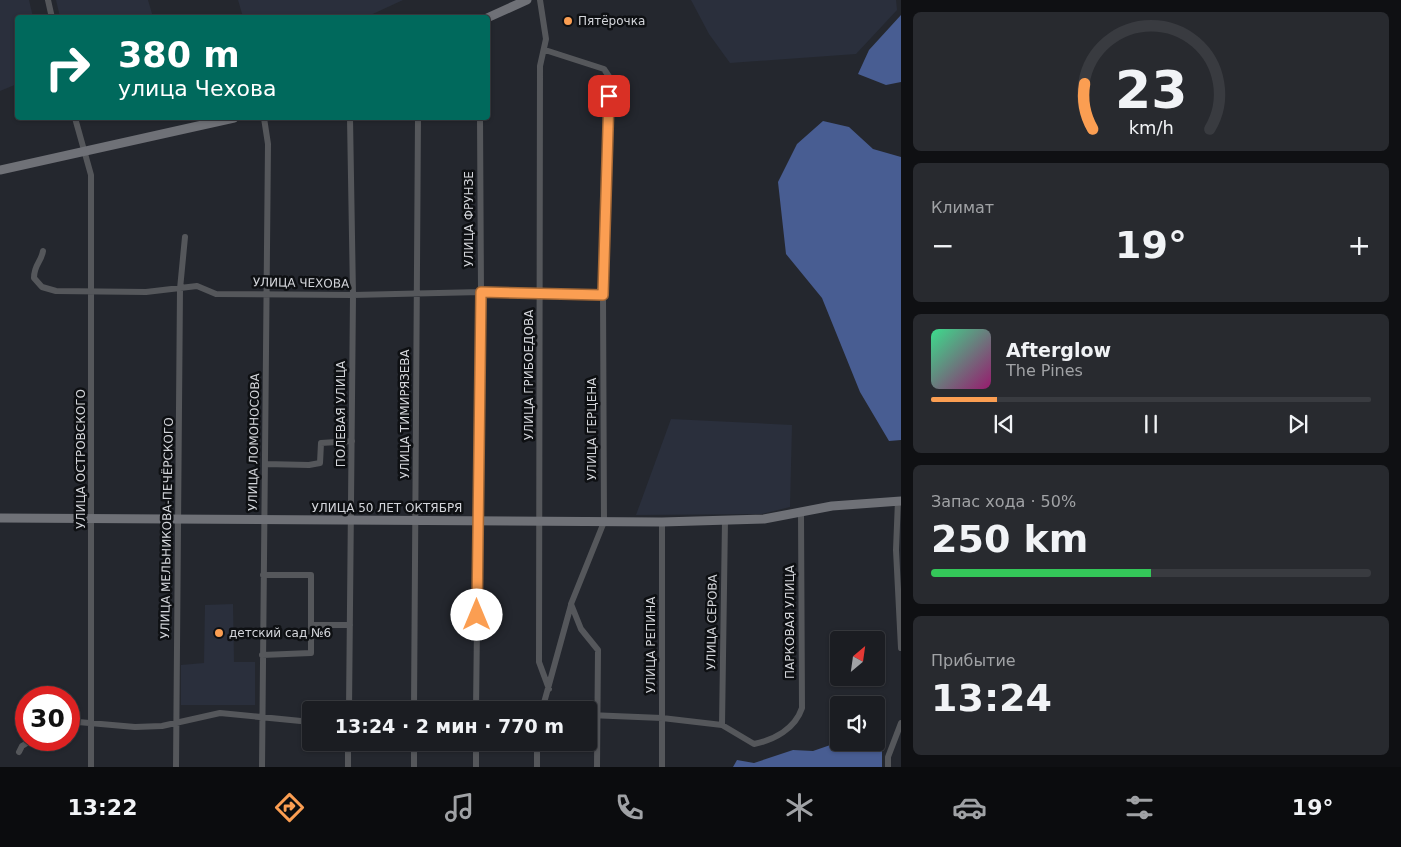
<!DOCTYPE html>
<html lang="ru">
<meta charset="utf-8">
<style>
body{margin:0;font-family:"DejaVu Sans",sans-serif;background:#282a2f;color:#f1f3f6;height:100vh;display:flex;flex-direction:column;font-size:19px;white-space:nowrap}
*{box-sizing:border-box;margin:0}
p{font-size:16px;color:#a0a2a5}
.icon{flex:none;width:28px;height:28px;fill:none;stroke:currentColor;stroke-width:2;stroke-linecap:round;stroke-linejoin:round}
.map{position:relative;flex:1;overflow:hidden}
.drawer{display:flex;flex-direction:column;gap:12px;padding:12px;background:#0f1013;width:500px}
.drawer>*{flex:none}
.banner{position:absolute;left:15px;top:15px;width:475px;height:105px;border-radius:5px;box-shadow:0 1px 4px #0004,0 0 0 1px #393b40;background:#00695c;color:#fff;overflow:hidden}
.needle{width:32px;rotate:29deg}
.tools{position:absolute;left:830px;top:631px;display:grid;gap:10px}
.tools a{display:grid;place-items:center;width:55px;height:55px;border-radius:5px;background:#1b1d22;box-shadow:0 1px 4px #0004,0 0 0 1px #393b40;font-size:25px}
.speed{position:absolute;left:15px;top:686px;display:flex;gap:10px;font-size:25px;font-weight:700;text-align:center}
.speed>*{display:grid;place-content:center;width:65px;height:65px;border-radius:50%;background:#1b1d22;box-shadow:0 1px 4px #0004,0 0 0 1px #393b40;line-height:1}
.speed .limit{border:8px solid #d22;background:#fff;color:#111}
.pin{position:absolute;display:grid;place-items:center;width:42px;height:42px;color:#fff;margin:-21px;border-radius:10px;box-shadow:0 2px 8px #0006}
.me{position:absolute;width:55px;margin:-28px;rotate:0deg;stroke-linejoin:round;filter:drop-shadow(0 0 4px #0008)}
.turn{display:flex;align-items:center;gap:18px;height:105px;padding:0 20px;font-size:22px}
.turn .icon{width:65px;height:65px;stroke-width:2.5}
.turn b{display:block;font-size:35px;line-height:42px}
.big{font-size:38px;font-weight:700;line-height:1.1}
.drawer .widget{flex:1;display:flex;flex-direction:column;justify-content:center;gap:8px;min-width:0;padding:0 18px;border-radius:8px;background:#282a2f}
.drawer .dial{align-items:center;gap:0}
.dial svg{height:130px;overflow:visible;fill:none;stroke:#393b40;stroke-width:7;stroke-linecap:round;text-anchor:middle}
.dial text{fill:#f1f3f6;stroke:none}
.song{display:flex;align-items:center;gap:15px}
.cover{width:60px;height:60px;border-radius:8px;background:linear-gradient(135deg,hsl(150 70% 55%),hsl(320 70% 35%))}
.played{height:5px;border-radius:2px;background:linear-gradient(90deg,#fb9e52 15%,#393b40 15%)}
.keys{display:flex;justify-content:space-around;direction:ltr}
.heat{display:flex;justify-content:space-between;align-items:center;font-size:28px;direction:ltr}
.charge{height:8px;border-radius:4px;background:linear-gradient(90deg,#34c759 50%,#393b40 0)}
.trip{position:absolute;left:302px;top:701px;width:295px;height:50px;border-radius:5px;background:#1b1d22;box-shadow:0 1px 4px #0004,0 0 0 1px #393b40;font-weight:700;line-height:50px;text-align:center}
.menu{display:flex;height:80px;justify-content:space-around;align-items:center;background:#0b0c0e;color:#a0a2a5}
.menu .icon{width:35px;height:35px}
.menu .active{color:#fb9e52}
.menu b{font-size:22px;color:#f1f3f6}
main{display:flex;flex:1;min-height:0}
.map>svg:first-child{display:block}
.built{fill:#2a2f3c}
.forest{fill:#485d92}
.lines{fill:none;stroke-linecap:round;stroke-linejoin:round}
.street{stroke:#55575b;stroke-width:6}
.secondary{stroke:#6f7177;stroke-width:9}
.route-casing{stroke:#a36735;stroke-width:12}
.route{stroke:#fb9e52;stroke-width:9}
.poi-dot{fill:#fb9e52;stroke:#0e1013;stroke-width:2}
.labels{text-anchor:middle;stroke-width:5;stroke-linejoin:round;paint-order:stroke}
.poi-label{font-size:12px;fill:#d4d6db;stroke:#0e1013;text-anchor:start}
.street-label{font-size:12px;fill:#d4d6db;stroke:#0e1013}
</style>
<main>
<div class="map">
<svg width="901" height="767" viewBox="0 0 901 767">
<rect width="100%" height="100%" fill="#24272e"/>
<path class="built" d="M0 0H29L33 17 18 18 17 84 0 91Z
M56 0H148L153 17H60Z
M238 0H403L364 18 243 17Z
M691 0H896L897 10 856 54 730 63 709 34Z
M671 419 792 425 790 507 762 514 636 515Z
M233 604 234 662H255V705H181V665L204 663 205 605Z"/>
<path class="forest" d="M901 15V82L886 85 858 74 869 50Z
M823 121 849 127 873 149 901 157V440L889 441 860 392 822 298 786 254 778 182 797 144Z
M839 742 876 743 882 751V767H733L737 760 754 763 793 750 813 751Z"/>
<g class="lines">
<path class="street" d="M48 0 52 18
M540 0 546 39 540 66 539 662 549 689
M545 50 604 69 610 78 603 295 604 522 571 604 581 629 598 650 597 767
M75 118 91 175V767
M43 251C41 263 34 264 34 278L42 287 56 291 146 292 197 286 216 294 353 295 481 292 603 295
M265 464 309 465 320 463 321 443 352 441
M898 500 896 550 901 648
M311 625H350
M262 655 311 653V575H263
M349 710 353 295 350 118
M414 710 418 118
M476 710 481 292 480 118
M542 710 571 605
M589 715 662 718 722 725 754 744C774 740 795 729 802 708L801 514
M722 725 725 520
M69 726 78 722 135 727 162 726 220 713 311 722
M19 752 22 746 32 740
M176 767 180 289 185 237
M262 767 268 144 264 118
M348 767V742
M414 767V742
M476 767V742
M537 767V742
M662 767V522
M888 767V757L901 723"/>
<path class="secondary" d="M487 18 527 0
M0 170 234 118
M0 518 662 522 764 519 832 506 901 501"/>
</g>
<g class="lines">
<defs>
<path id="route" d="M477 615 481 292 603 295 609 96"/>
</defs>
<use href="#route" class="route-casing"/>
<use href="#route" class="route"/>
</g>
<g class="poi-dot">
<circle cx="568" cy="21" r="5"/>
<circle cx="219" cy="633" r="5"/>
</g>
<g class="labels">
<g class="poi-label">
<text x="578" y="25">Пятёрочка</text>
<text x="229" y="637">детский сад №6</text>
</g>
<g class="street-label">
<text transform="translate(469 219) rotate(-90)" y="4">УЛИЦА ФРУНЗЕ</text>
<text transform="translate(301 283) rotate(1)" y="4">УЛИЦА ЧЕХОВА</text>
<text transform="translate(529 375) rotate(-90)" y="4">УЛИЦА ГРИБОЕДОВА</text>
<text transform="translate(341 414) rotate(-90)" y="4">ПОЛЕВАЯ УЛИЦА</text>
<text transform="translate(405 414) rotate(-90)" y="4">УЛИЦА ТИМИРЯЗЕВА</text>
<text transform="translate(592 429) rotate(-90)" y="4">УЛИЦА ГЕРЦЕНА</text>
<text transform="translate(254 442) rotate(-89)" y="4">УЛИЦА ЛОМОНОСОВА</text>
<text transform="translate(81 459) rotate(-90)" y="4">УЛИЦА ОСТРОВСКОГО</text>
<text x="387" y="512">УЛИЦА 50 ЛЕТ ОКТЯБРЯ</text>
<text transform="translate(167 528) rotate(-89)" y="4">УЛИЦА МЕЛЬНИКОВА-ПЕЧЁРСКОГО</text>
<text transform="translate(712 622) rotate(-89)" y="4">УЛИЦА СЕРОВА</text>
<text transform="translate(790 622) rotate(-90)" y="4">ПАРКОВАЯ УЛИЦА</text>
<text transform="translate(651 645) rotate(-90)" y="4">УЛИЦА РЕПИНА</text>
</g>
</g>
</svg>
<div class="tools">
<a><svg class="needle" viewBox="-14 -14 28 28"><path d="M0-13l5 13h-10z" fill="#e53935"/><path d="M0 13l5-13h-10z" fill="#a0a2a5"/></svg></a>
<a><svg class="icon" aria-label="sound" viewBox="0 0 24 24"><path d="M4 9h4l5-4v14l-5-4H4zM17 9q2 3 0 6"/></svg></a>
</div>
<div class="speed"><div class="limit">30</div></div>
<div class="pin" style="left:609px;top:96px;background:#d93025"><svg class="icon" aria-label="arrive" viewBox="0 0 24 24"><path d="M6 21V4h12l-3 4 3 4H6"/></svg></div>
<svg class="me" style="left:477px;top:615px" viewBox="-20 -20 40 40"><circle r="19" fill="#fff"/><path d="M0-13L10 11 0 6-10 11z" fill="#fb9e52"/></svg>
<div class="trip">13:24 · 2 мин · 770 m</div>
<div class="banner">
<div class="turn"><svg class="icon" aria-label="right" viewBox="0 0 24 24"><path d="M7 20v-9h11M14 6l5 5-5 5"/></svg><div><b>380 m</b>улица Чехова</div></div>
</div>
</div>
<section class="drawer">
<div class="widget dial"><svg viewBox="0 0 100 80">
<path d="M14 69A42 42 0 1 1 86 69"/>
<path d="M14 69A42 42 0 0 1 9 41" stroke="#fb9e52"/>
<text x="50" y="56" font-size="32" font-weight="700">23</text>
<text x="50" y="72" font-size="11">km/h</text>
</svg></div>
<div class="widget"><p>Климат</p>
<div class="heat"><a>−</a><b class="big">19°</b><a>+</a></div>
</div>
<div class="widget">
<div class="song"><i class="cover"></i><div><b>Afterglow</b><p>The Pines</p></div></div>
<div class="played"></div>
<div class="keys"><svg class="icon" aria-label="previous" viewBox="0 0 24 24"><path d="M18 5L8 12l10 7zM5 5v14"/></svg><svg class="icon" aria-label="pause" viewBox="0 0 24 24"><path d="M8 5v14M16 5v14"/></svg><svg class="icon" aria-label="next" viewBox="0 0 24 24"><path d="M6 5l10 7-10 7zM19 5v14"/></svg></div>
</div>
<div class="widget"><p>Запас хода · 50%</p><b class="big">250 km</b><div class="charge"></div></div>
<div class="widget"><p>Прибытие</p><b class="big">13:24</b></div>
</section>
</main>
<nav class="menu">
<b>13:22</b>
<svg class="icon active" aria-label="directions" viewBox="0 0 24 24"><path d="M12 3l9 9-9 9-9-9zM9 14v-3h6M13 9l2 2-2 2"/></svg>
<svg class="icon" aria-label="music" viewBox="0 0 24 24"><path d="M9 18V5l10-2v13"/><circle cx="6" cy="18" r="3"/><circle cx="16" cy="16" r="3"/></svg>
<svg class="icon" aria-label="phone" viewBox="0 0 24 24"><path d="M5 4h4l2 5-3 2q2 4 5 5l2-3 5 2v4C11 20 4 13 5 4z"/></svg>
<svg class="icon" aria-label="climate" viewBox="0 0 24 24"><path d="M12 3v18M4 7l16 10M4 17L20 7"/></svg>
<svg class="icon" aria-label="car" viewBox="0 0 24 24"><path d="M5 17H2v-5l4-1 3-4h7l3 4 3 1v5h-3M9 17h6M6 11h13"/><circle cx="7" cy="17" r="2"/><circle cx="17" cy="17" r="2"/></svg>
<svg class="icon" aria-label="filters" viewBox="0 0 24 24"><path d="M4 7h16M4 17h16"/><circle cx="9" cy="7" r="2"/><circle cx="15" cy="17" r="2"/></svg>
<b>19°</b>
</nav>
